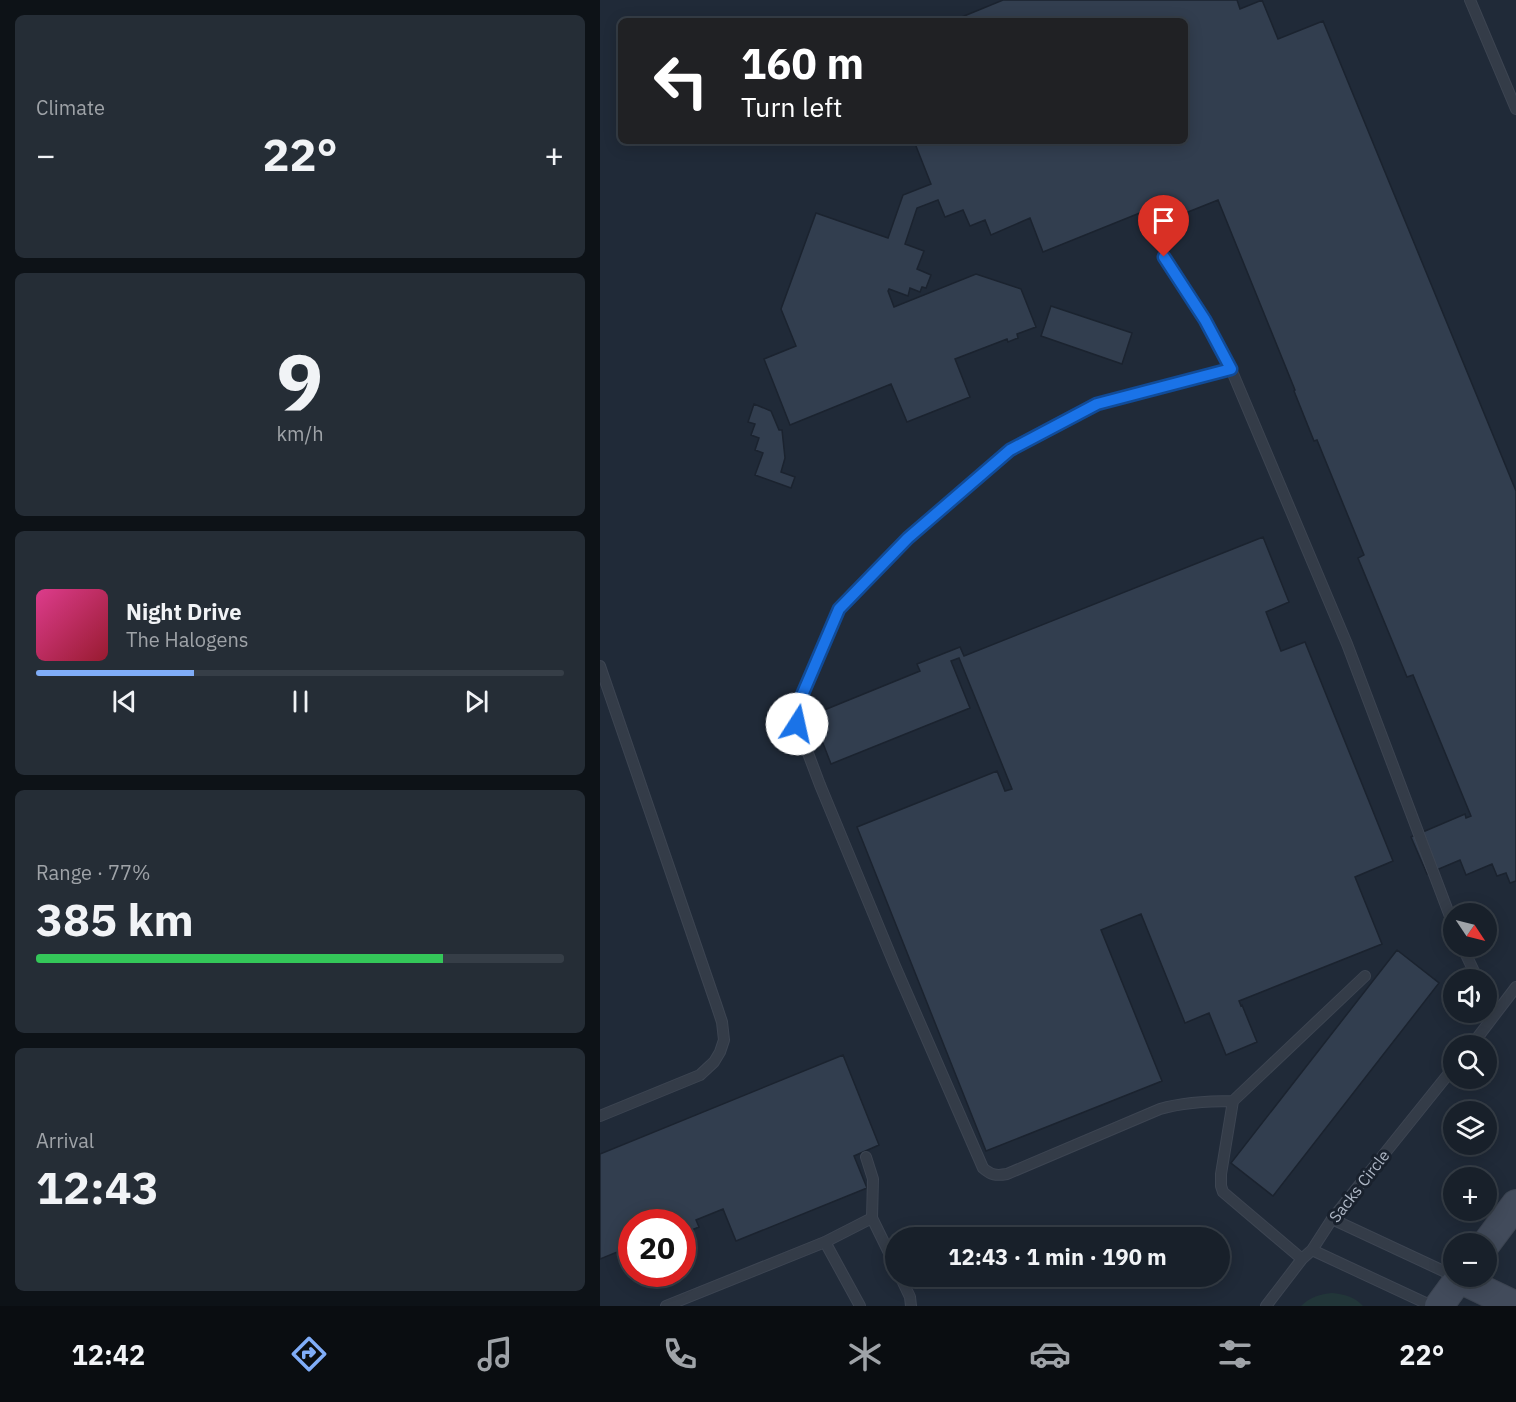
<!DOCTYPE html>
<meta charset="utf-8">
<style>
body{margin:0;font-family:"IBM Plex Sans",sans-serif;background:#252d36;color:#f1f3f6;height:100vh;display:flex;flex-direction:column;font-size:22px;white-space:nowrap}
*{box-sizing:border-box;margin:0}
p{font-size:20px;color:#9fa3a8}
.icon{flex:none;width:33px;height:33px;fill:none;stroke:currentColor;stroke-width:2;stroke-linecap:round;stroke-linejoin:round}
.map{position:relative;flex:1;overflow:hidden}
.drawer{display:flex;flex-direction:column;gap:15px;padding:15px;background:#0d1217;width:600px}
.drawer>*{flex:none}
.top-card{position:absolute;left:18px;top:18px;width:570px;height:126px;border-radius:9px;box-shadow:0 3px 15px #0003,0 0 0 2px #363e47;background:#202124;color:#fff;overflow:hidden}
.needle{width:39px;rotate:125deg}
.fabs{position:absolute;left:843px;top:903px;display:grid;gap:12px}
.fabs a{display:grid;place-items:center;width:54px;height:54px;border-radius:50%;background:#18202a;box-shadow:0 3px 15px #0003,0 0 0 2px #363e47;font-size:30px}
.speed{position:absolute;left:18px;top:1209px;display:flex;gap:12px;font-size:30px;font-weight:700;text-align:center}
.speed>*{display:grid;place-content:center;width:78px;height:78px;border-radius:50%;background:#18202a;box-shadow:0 3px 15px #0003,0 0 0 2px #363e47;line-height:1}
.speed .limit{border:9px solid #d22;background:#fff;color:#111}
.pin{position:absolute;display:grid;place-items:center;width:51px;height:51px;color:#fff;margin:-62px -26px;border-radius:50% 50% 50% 0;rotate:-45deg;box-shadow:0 0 6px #0007}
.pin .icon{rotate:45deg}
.me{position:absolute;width:66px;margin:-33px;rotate:10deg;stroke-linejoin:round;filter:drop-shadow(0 0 4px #0008)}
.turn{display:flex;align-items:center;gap:21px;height:126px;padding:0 24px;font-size:27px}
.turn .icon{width:78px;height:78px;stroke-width:2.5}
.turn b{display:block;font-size:42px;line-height:51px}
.big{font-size:45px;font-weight:800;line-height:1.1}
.drawer .widget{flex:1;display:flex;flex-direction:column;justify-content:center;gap:9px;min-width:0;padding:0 21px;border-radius:9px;background:#252d36}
.drawer .dial{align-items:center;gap:0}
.dial b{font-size:78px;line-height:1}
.song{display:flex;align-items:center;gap:18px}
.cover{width:72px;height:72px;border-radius:9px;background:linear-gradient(135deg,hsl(330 70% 55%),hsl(350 70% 35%))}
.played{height:6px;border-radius:3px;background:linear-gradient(90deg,#80adf8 30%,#363e47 30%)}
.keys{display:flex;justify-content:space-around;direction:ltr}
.heat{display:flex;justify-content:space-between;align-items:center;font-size:33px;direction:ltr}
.charge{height:9px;border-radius:4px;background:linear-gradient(90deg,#34c759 77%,#363e47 0)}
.trip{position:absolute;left:285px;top:1227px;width:345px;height:60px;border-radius:30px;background:#18202a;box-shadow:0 3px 15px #0003,0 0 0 2px #363e47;font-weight:800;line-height:60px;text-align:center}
.tab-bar{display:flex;height:96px;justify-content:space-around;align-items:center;background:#0a0d11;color:#9fa3a8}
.tab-bar .icon{width:42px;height:42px}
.tab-bar .active{color:#80adf8}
.tab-bar b{font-size:27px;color:#f1f3f6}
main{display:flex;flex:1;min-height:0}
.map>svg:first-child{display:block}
.green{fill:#223639}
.building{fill:#323e4f;stroke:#1b232f;stroke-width:1.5}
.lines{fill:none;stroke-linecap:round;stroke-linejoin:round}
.lane-casing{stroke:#3d4552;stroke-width:12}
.secondary-casing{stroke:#3d4552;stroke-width:30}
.lane{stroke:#343c48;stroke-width:10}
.secondary{stroke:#424b5b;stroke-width:28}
.route-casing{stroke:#114b97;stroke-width:15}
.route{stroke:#1a73e8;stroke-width:10}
.labels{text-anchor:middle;stroke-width:6;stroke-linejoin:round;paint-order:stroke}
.street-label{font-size:16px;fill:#aeb7c5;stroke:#19212d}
</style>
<main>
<section class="drawer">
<div class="widget"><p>Climate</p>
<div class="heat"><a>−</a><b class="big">22°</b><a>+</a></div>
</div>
<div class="widget dial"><b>9</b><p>km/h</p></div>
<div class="widget">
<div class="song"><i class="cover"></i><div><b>Night Drive</b><p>The Halogens</p></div></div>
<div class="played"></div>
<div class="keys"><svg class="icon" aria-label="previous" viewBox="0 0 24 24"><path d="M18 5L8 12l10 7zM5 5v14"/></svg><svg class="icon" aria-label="pause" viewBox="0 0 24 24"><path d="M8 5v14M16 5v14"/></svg><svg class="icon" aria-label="next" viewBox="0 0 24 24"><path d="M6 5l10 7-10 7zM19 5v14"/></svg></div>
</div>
<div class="widget"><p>Range · 77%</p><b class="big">385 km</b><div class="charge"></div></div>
<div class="widget"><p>Arrival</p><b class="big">12:43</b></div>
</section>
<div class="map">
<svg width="916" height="1306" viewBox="0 0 916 1306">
<rect width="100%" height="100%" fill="#202a38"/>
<path class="green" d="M732 1293C744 1294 755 1297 763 1306H701C710 1297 720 1294 732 1293Z"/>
<path class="building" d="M403 0H637L640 9 662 0 678 39 723 21 916 491V881L910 883 906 873 897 876 892 864 866 875 860 860 827 874 811 837 865 814 866 818 871 816 813 675 807 677 758 558 764 555 717 440 714 441 694 391 695 390 618 200 573 218 567 202 443 252 430 218 391 235 385 220 370 226 363 210 345 217 338 200 317 208 305 244 324 251 317 269 331 275 326 288 322 287 320 292 310 288 308 296 289 289 288 291 294 307 376 274 421 289 436 327 417 334 418 338 408 342 407 339 355 359 370 397 307 422 291 384 190 425 164 359 196 346 181 309 216 213 288 238 303 195 331 184 314 141H585V21H352Z
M451 306 532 333 522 364 441 336Z
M154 404 171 411 179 430H182L185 458 181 472 195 477 191 488 155 475 163 453 155 450 159 438 151 435 155 424 148 422Z
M663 537 689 602 666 612 681 651 705 642 793 861 755 877 782 944 639 1001 641 1006 642 1005 657 1042 626 1055 609 1013 585 1023 541 914 501 930 562 1081 386 1151 257 827 397 771 405 791 412 789 359 658 351 661 370 708 231 764 212 715 320 671 317 664 360 647 364 656Z
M797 950 839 983 673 1196 631 1163Z
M243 1055 279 1145 254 1156 267 1188 136 1241 123 1209 96 1220 99 1227 82 1234V1222H32V1246L0 1259V1154Z"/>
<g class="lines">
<defs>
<path id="lane" d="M870 0 916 109
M564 257 605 320 631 369 747 644 854 927
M631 369 497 404 410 450 308 538 239 609 197 707V724L220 785 295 966 383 1168C391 1175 396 1176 407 1174L560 1109C584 1102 608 1101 633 1101
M0 666 116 1004 122 1022 124 1040 120 1052 114 1062 100 1075 0 1116
M862 946 878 980
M886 997 895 1014
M871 1046 916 987
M266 1157 273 1179 272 1218 296 1267
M732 1219 854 1276
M225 1242 260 1306
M712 1250 832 1306
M702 1259 623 1192 621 1186V1174L633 1101 765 976
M300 1276 310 1297 311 1306
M66 1306 225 1242 272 1218
M666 1306 702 1259 712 1250 732 1219 854 1067"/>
<path id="secondary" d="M886 1244 916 1204
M860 1279 916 1306
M839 1306 861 1276"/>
</defs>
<use href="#lane" class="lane-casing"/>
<use href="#secondary" class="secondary-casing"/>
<use href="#lane" class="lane"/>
<use href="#secondary" class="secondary"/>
</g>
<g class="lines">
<defs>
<path id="route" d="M197 724V707L239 609 308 538 410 450 497 404 631 369 605 320 564 257"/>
</defs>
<use href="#route" class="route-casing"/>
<use href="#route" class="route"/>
</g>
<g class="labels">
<g class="street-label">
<text transform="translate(759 1186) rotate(-52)" y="6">Sacks Circle</text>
</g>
</g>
</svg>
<div class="fabs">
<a><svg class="needle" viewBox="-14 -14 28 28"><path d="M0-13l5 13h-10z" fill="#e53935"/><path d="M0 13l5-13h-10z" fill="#9fa3a8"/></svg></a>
<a><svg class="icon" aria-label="sound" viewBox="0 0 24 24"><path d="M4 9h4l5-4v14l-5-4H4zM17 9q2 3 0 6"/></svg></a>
<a><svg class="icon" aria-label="search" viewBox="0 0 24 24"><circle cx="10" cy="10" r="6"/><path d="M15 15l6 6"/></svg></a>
<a><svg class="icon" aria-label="layers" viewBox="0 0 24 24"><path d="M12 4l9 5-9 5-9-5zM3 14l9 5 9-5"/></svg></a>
<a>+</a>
<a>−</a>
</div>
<div class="speed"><div class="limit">20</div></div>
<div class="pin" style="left:564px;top:257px;background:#d93025"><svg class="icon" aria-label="arrive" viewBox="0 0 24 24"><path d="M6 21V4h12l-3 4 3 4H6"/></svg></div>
<svg class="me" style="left:197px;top:724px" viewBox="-20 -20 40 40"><circle r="19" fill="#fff"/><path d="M0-13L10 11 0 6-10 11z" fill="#1a73e8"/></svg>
<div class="trip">12:43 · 1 min · 190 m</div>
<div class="top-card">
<div class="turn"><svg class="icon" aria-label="left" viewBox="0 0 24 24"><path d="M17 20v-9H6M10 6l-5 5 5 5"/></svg><div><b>160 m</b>Turn left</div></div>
</div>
</div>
</main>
<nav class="tab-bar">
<b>12:42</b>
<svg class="icon active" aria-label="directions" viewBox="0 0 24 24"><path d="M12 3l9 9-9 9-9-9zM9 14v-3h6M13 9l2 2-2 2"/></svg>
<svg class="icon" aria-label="music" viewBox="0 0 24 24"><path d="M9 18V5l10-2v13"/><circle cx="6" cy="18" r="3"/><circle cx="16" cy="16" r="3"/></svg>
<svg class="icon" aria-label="phone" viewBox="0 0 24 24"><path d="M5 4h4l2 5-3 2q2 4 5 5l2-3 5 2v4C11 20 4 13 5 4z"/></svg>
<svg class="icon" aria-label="climate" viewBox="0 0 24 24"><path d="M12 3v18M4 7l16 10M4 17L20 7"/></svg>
<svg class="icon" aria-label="car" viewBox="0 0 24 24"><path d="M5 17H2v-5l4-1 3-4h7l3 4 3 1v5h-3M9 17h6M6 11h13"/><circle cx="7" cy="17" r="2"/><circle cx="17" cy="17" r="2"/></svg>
<svg class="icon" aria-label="filters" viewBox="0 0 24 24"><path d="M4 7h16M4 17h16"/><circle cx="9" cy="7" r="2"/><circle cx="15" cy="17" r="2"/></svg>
<b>22°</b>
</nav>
